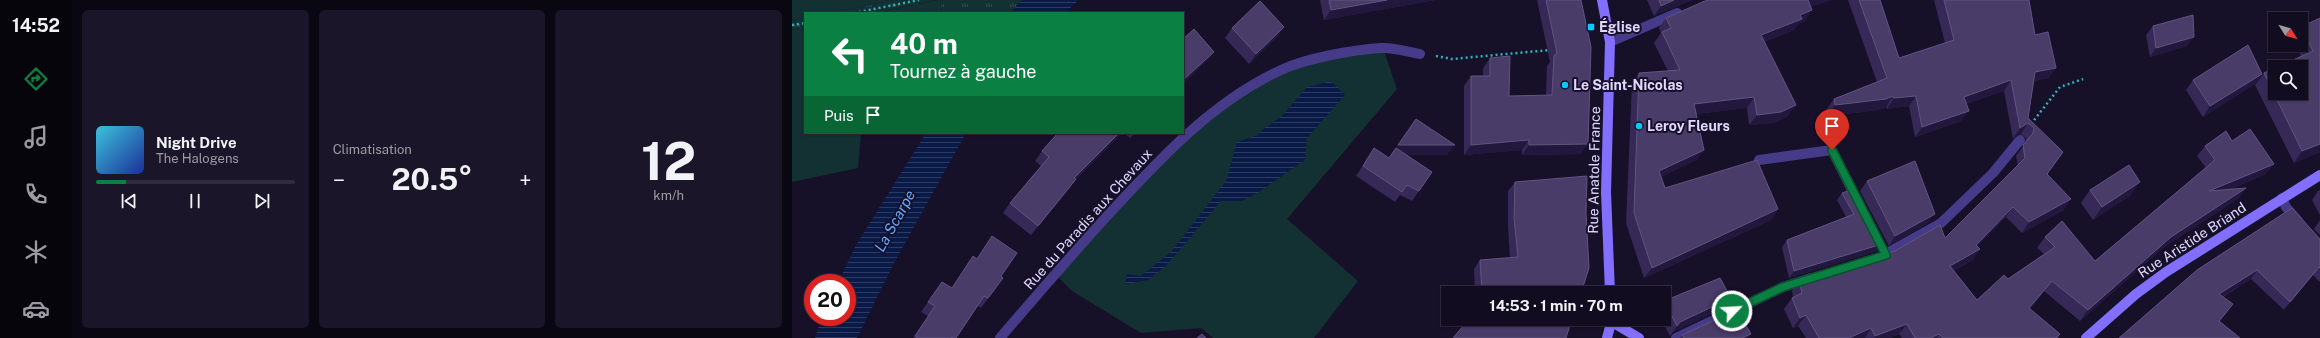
<!DOCTYPE html>
<html lang="fr">
<meta charset="utf-8">
<style>
body{margin:0;font-family:"Public Sans",sans-serif;background:#1a1528;color:#f1f3f6;height:100vh;display:flex;flex-direction:column;font-size:15px;white-space:nowrap}
*{box-sizing:border-box;margin:0}
p{font-size:13px;color:#9c9ba4}
.icon{flex:none;width:22px;height:22px;fill:none;stroke:currentColor;stroke-width:2;stroke-linecap:round;stroke-linejoin:round}
.map{position:relative;flex:1;overflow:hidden}
.side{display:flex;flex-direction:column;gap:10px;padding:10px;background:#090711;width:720px}
.side>*{flex:none}
.banner{position:absolute;left:12px;top:12px;width:380px;height:122px;border-radius:0px;box-shadow:0 1px 3px #0004,0 0 0 1px #302c3d;background:#0b8043;color:#fff;overflow:hidden}
.needle{width:26px;rotate:127deg}
.tools{position:absolute;left:1476px;top:12px;display:grid;gap:8px}
.tools a{display:grid;place-items:center;width:40px;height:40px;border-radius:0px;background:#110c1f;box-shadow:0 1px 3px #0004,0 0 0 1px #302c3d;font-size:20px}
.speed{position:absolute;left:12px;top:274px;display:flex;gap:8px;font-size:20px;font-weight:700;text-align:center}
.speed>*{display:grid;place-content:center;width:52px;height:52px;border-radius:50%;background:#110c1f;box-shadow:0 1px 3px #0004,0 0 0 1px #302c3d;line-height:1}
.speed .limit{border:6px solid #d22;background:#fff;color:#111}
.pin{position:absolute;display:grid;place-items:center;width:34px;height:34px;color:#fff;margin:-41px -17px;border-radius:50% 50% 50% 0;rotate:-45deg;box-shadow:0 0 4px #0007}
.pin .icon{rotate:45deg}
.me{position:absolute;width:44px;margin:-22px;rotate:65deg;stroke-linejoin:round;filter:drop-shadow(0 0 3px #0008)}
.turn{display:flex;align-items:center;gap:14px;height:84px;padding:0 20px;font-size:18px}
.turn .icon{width:52px;height:52px;stroke-width:2.5}
.turn b{display:block;font-size:28px;line-height:34px}
.then{display:flex;align-items:center;height:38px;padding:0 20px;background:#0003;gap:8px;font-size:15px}
.big{font-size:30px;font-weight:700;line-height:1.1}
.side .tile{flex:1;display:flex;flex-direction:column;justify-content:center;gap:6px;min-width:0;padding:0 14px;border-radius:6px;background:#1a1528}
.side .dial{align-items:center;gap:0}
.dial b{font-size:52px;line-height:1}
.song{display:flex;align-items:center;gap:12px}
.cover{width:48px;height:48px;border-radius:6px;background:linear-gradient(135deg,hsl(190 70% 55%),hsl(230 70% 35%))}
.played{height:4px;border-radius:2px;background:linear-gradient(90deg,#0b8043 15%,#302c3d 15%)}
.keys{display:flex;justify-content:space-around;direction:ltr}
.heat{display:flex;justify-content:space-between;align-items:center;font-size:22px;direction:ltr}
.side .tiles{flex:1;display:grid;gap:10px;grid-template-columns:repeat(3,1fr)}
.trip{position:absolute;left:649px;top:286px;width:230px;height:40px;border-radius:0px;background:#110c1f;box-shadow:0 1px 3px #0004,0 0 0 1px #302c3d;font-weight:700;line-height:40px;text-align:center}
main{display:flex;flex:1;min-height:0}
.tab-bar{display:flex;flex-direction:column;width:72px;justify-content:space-around;align-items:center;background:#07050c;color:#9c9ba4}
.tab-bar .icon{width:28px;height:28px}
.tab-bar .active{color:#0b8043}
.tab-bar b{font-size:18px;color:#f1f3f6}
.map>svg:first-child{display:block}
.grass{fill:url(#grass-tufts)}
.garden{fill:#133033}
.water{fill:url(#water-rules)}
.lines{fill:none;stroke-linecap:round;stroke-linejoin:round}
.path{stroke:#30b4bb;stroke-width:2.5;stroke-dasharray:2 3;stroke-linecap:butt}
.lane{stroke:#463b88;stroke-width:10}
.street{stroke:#463b88;stroke-width:10}
.secondary{stroke:#826fff;stroke-width:10}
.wall{fill:#372957}
.shaded-wall{fill:#22173d}
.building{fill:#493c69;stroke:#615480}
.route-casing{stroke:#07532c;stroke-width:10}
.route{stroke:#0b8043;stroke-width:7}
.poi-dot{fill:#04caff;stroke:#171029;stroke-width:1.5}
.labels{text-anchor:middle;stroke-width:4;stroke-linejoin:round;paint-order:stroke}
.poi-label{font-size:14px;font-weight:bold;fill:#e1d8ff;stroke:#171029;text-anchor:start}
.street-label{font-size:14px;fill:#e1d8ff;stroke:#171029}
.water-label{font-size:15px;font-style:italic;fill:#66a7ff;stroke:#171029}
</style>
<main>
<nav class="tab-bar">
<b>14:52</b>
<svg class="icon active" aria-label="directions" viewBox="0 0 24 24"><path d="M12 3l9 9-9 9-9-9zM9 14v-3h6M13 9l2 2-2 2"/></svg>
<svg class="icon" aria-label="music" viewBox="0 0 24 24"><path d="M9 18V5l10-2v13"/><circle cx="6" cy="18" r="3"/><circle cx="16" cy="16" r="3"/></svg>
<svg class="icon" aria-label="phone" viewBox="0 0 24 24"><path d="M5 4h4l2 5-3 2q2 4 5 5l2-3 5 2v4C11 20 4 13 5 4z"/></svg>
<svg class="icon" aria-label="climate" viewBox="0 0 24 24"><path d="M12 3v18M4 7l16 10M4 17L20 7"/></svg>
<svg class="icon" aria-label="car" viewBox="0 0 24 24"><path d="M5 17H2v-5l4-1 3-4h7l3 4 3 1v5h-3M9 17h6M6 11h13"/><circle cx="7" cy="17" r="2"/><circle cx="17" cy="17" r="2"/></svg>
</nav>
<section class="side">
<div class="tiles">
<div class="tile">
<div class="song"><i class="cover"></i><div><b>Night Drive</b><p>The Halogens</p></div></div>
<div class="played"></div>
<div class="keys"><svg class="icon" aria-label="previous" viewBox="0 0 24 24"><path d="M18 5L8 12l10 7zM5 5v14"/></svg><svg class="icon" aria-label="pause" viewBox="0 0 24 24"><path d="M8 5v14M16 5v14"/></svg><svg class="icon" aria-label="next" viewBox="0 0 24 24"><path d="M6 5l10 7-10 7zM19 5v14"/></svg></div>
</div>
<div class="tile"><p>Climatisation</p>
<div class="heat"><a>−</a><b class="big">20.5°</b><a>+</a></div>
</div>
<div class="tile dial"><b>12</b><p>km/h</p></div>
</div>
</section>
<div class="map">
<svg width="1528" height="338" viewBox="0 0 1528 338">
<defs>
<pattern id="grass-tufts" width="24" height="20" patternUnits="userSpaceOnUse"><rect width="24" height="20" fill="#133033"/><path d="M3 7l-1-3M5 7V3M7 7l1-3M15 17l-1-3M17 17v-4M19 17l1-3" fill="none" stroke="#354d52"/></pattern>
<pattern id="water-rules" width="6" height="5" patternUnits="userSpaceOnUse"><rect width="6" height="5" fill="#0a1a47"/><path d="M0 2.5h6" fill="none" stroke="#2d3b63"/></pattern>
</defs>
<rect width="100%" height="100%" fill="#171029"/>
<path class="grass" d="M102 0H145L82 13H36Z
M148 0H230L218 13H150Z
M13 18V27L0 30V20Z"/>
<path class="garden" d="M0 0H102L36 13H13V18L0 20Z
M146 0H148L150 13H82Z
M13 27V133H69L66 168 0 182V30Z
M591 48 605 89 495 219 566 281 522 338H421L409 328 349 333 280 291 263 274 398 131 489 69Z"/>
<path class="water" d="M230 0H287L273 13H218Z
M539 81 553 95 515 138 513 160 467 192 450 201H429L374 266 356 280 334 284V274L349 276 379 252 434 181 445 142 466 135 470 130 490 116 515 87Z
M134 133H174L102 263 65 338H23L30 317H55V283H46L64 245Z"/>
<g class="lines">
<path class="path" d="M62 13 127 0
M0 25 13 23
M644 56 660 59 758 50
M1239 124 1268 87 1291 79"/>
<path class="lane" d="M967 160 1040 150 1065 200
M1490 198 1494 207 1506 221
M1088 257 1149 223 1201 173 1228 140
M884 338 991 287 1019 278"/>
<path class="street" d="M818 42 885 13
M208 338C243 297 278 257 314 217 365 162 419 102 489 70 515 58 560 50 589 48 602 47 616 52 628 54"/>
<path class="secondary" d="M810 0 818 42 814 192 818 293
M820 322 847 338
M815 338 820 319
M1294 338 1344 294 1374 272 1528 175"/>
</g>
<path class="wall" d="M528 0H643L532 20Z
M745 0H789V154L730 155V150L672 155V86L679 76H691V68L698 58 717 96 754 95 755 66 758 62Z
M855 0H900L862 16Z
M1056 0H1088L1107 58 1153 43 1142 0H1237L1243 35 1264 68 1256 78 1242 81 1236 118 1271 152 1255 174 1272 210 1230 233 1214 217 1185 246 1181 260 1161 271 1185 300 1252 254 1245 248 1253 237 1303 261 1414 168 1405 156 1413 146 1440 141 1474 174 1439 189 1454 188 1447 198 1371 248 1288 321 1252 291 1238 309 1268 334 1266 338H1110L1107 334 1098 338H1014L1006 326 1001 328 992 309 1000 298 1001 297 1000 291 1007 280 1153 238 1226 166 1224 156 1234 142V138L1229 134 1221 139 1212 91 1174 104 1169 121 1123 137 1117 106 1095 109 1094 107 1087 110 1036 116 1034 110 1042 99 1085 82Z
M1019 7 1013 21 1007 23 1002 30 972 42 996 116 982 123 957 125 955 108 904 114 912 150 904 160 869 177 873 188 986 209 979 220 852 278 834 223 840 84 847 73 876 71 862 43 869 33 867 28 874 18Z
M1528 18V152L1502 163 1463 85 1472 73 1509 56 1504 45H1509V27Z
M1361 26 1395 46 1358 57 1354 35Z
M440 28 485 37 457 64 433 38Z
M1470 74 1463 84 1411 117 1394 90 1401 80Z
M624 119 655 155H614L640 172 620 201 608 195 603 202 564 176 582 148 597 158Z
M266 133H330L284 179 277 189 239 235 211 213 218 203 249 166 243 161 250 151Z
M332 133H343L338 138Z
M1075 181 1136 223 1097 246 1068 191Z
M723 182 789 293H683L682 269 688 260 718 258 716 227V191Z
M1298 190 1339 195 1301 220 1289 203Z
M1528 190V215L1520 200 1526 191Z
M1050 193 1090 244 1085 251 997 278 990 247 995 240 1054 217 1045 200Z
M1528 220V235L1522 229Z
M1528 239V282L1521 275 1492 310 1459 279 1431 297 1435 313 1428 321 1327 338Z
M209 276 204 288 189 308 186 306 164 338H121L136 316 129 312 150 282 159 288Z
M939 298 932 308 881 332 878 336 869 319H872V301Z
M959 334 956 338H888L890 335Z"/>
<path class="shaded-wall" d="M595 0H643L532 20 539 10Z
M882 0H900L862 16 869 6Z
M1016 0H1041L1008 10Z
M1020 10 1013 21 1007 23 1002 30 961 46 969 35 1008 15Z
M492 27 485 37 457 64 464 54Z
M1402 37 1395 46 1358 57 1364 48Z
M422 52 415 61 391 84V80Z
M1264 68 1256 78 1236 82 1243 72Z
M1470 74 1463 84 1411 117 1418 106Z
M1219 80 1212 91 1165 107 1172 97Z
M1101 96 1094 107 1087 110 1036 116 1043 105Z
M1124 96 1117 106 1095 109 1102 98Z
M962 97 955 108 894 115 902 104Z
M1004 105 996 116 982 123 957 125 965 115Z
M1177 111 1169 121 1123 137 1130 127Z
M1236 123 1229 134 1221 139 1228 128Z
M327 133H330L275 187 282 178Z
M737 140 730 150 672 155 679 145Z
M796 144 789 154 730 155 737 145Z
M1528 144V152L1502 163 1510 151Z
M606 145H663L655 155H599Z
M912 150 904 160 859 182 867 171Z
M1482 164 1474 174 1410 201 1417 191Z
M284 179 277 189 239 235 246 226Z
M1348 182 1339 195 1301 220 1310 207Z
M1454 188 1447 198 1371 248 1288 321 1296 310 1379 237Z
M1279 199 1272 210 1230 233 1237 222Z
M1221 207 1214 217 1177 255 1184 245Z
M986 209 979 220 852 278 860 268Z
M1143 214 1136 223 1097 246 1103 236Z
M1090 244 1085 251 997 278 1002 271Z
M1188 249 1181 260 1150 277 1158 266Z
M1527 267 1521 275 1492 310 1498 302Z
M1465 270 1459 279 1421 302 1427 294Z
M1260 281 1252 291 1230 318 1237 308Z
M939 298 932 308 881 332 878 336 888 322Z
M1441 304 1435 313 1421 329 1427 321Z
M1014 315 1006 326 1001 328 1008 318Z
M1115 324 1107 334 1098 338H1082L1083 336Z
M1079 328 1073 338H1057Z
M959 334 956 338H950Z
M1147 334 1144 338H1139Z"/>
<path class="building" d="M537 0H595L539 10Z
M754 0H789L799 47 796 144 737 145V140L679 145V76H698V58L718 56 717 96 760 95 762 56 765 53Z
M867 0H882L869 6Z
M915 0H1016L1020 10 1008 15 1010 19 969 35 1004 105 989 112 965 115 962 97 902 104 912 150 867 171 873 188 965 160 986 209 860 268 842 213 847 73 888 70 870 32 879 28 874 18Z
M1067 0H1088L1107 58 1162 40 1152 0H1237L1243 35 1256 32 1264 68 1243 72 1236 118 1271 152 1255 174 1279 199 1237 222 1221 207 1184 245 1188 249 1158 266 1185 300 1212 275 1216 279 1263 247 1253 237 1270 221 1303 261 1423 160 1413 146 1434 131 1440 141 1458 129 1482 164 1417 191 1454 188 1379 237 1296 310 1260 281 1237 308 1268 334 1264 338H1151L1147 334 1139 338H1123L1115 324 1083 336 1079 328 1057 338H1027L1014 315 1008 318 1000 298 1010 293 1007 280 1103 251 1148 225 1153 238 1233 158 1231 145 1241 133 1242 128 1236 123 1228 128 1219 80 1172 97 1177 111 1130 127 1124 96 1102 98 1101 96 1094 99 1043 105 1042 99 1095 78Z
M468 1 492 27 464 54 440 28Z
M1401 15 1402 37 1364 48 1361 26Z
M1528 18V144L1510 151 1472 73 1483 68V93H1509V67H1486L1521 51 1509 27Z
M402 29 422 52 391 80V39Z
M1456 45 1470 74 1418 106 1401 80Z
M624 119 663 145H606Z
M266 133H327L282 178 284 179 246 226 218 203 257 157 250 151Z
M582 148 597 158 604 148 640 172 627 191 615 185 610 192 571 166Z
M1123 161 1143 214 1103 236 1075 181Z
M1337 165 1348 182 1310 207 1298 190Z
M795 176 794 213 797 268 789 293H690L688 260 726 257 722 218 723 182Z
M1061 189 1090 244 1002 271 995 240 1062 214 1050 193Z
M1500 208 1528 239V268L1527 267 1498 302 1465 270 1427 294 1441 304 1427 321 1448 338H1327L1405 270Z
M200 236 225 253 209 276 211 278 196 298 192 296 164 338H161L160 337V338H126L123 336 143 306 136 302 150 282 160 288 181 256 185 259Z
M928 278 939 298 888 322 885 326 872 301Z
M945 310 959 334 950 338H892L890 335Z
M677 319H780L774 338H661Z
M410 334 414 338H405Z"/>
<g class="lines">
<defs>
<path id="route" d="M940 311 991 287 1094 255 1040 150"/>
</defs>
<use href="#route" class="route-casing"/>
<use href="#route" class="route"/>
</g>
<g class="poi-dot">
<rect x="795" y="23" width="8" height="8" rx="2"/>
<circle cx="773" cy="85" r="4"/>
<circle cx="847" cy="126" r="4"/>
</g>
<g class="labels">
<g class="poi-label">
<text x="807" y="32">Église</text>
<text x="781" y="90">Le Saint-Nicolas</text>
<text x="855" y="131">Leroy Fleurs</text>
</g>
<g class="street-label">
<text transform="translate(802 170) rotate(-89)" y="5">Rue Anatole France</text>
<text transform="translate(296 219) rotate(-48)" y="5">Rue du Paradis aux Chevaux</text>
<text transform="translate(1400 240) rotate(-33)" y="5">Rue Aristide Briand</text>
</g>
<g class="water-label">
<text transform="translate(103 221) rotate(-61)" y="5">La Scarpe</text>
</g>
</g>
</svg>
<div class="tools">
<a><svg class="needle" viewBox="-14 -14 28 28"><path d="M0-13l5 13h-10z" fill="#e53935"/><path d="M0 13l5-13h-10z" fill="#9c9ba4"/></svg></a>
<a><svg class="icon" aria-label="search" viewBox="0 0 24 24"><circle cx="10" cy="10" r="6"/><path d="M15 15l6 6"/></svg></a>
</div>
<div class="speed"><div class="limit">20</div></div>
<div class="pin" style="left:1040px;top:150px;background:#d93025"><svg class="icon" aria-label="arrive" viewBox="0 0 24 24"><path d="M6 21V4h12l-3 4 3 4H6"/></svg></div>
<svg class="me" style="left:940px;top:311px" viewBox="-20 -20 40 40"><circle r="17" fill="#0b8043" stroke="#fff" stroke-width="3"/><path d="M0-11L8 9 0 5-8 9z" fill="#fff"/></svg>
<div class="trip">14:53 · 1 min · 70 m</div>
<div class="banner">
<div class="turn"><svg class="icon" aria-label="left" viewBox="0 0 24 24"><path d="M17 20v-9H6M10 6l-5 5 5 5"/></svg><div><b>40 m</b>Tournez à gauche</div></div>
<div class="then">Puis<svg class="icon" aria-label="arrive" viewBox="0 0 24 24"><path d="M6 21V4h12l-3 4 3 4H6"/></svg></div>
</div>
</div>
</main>
